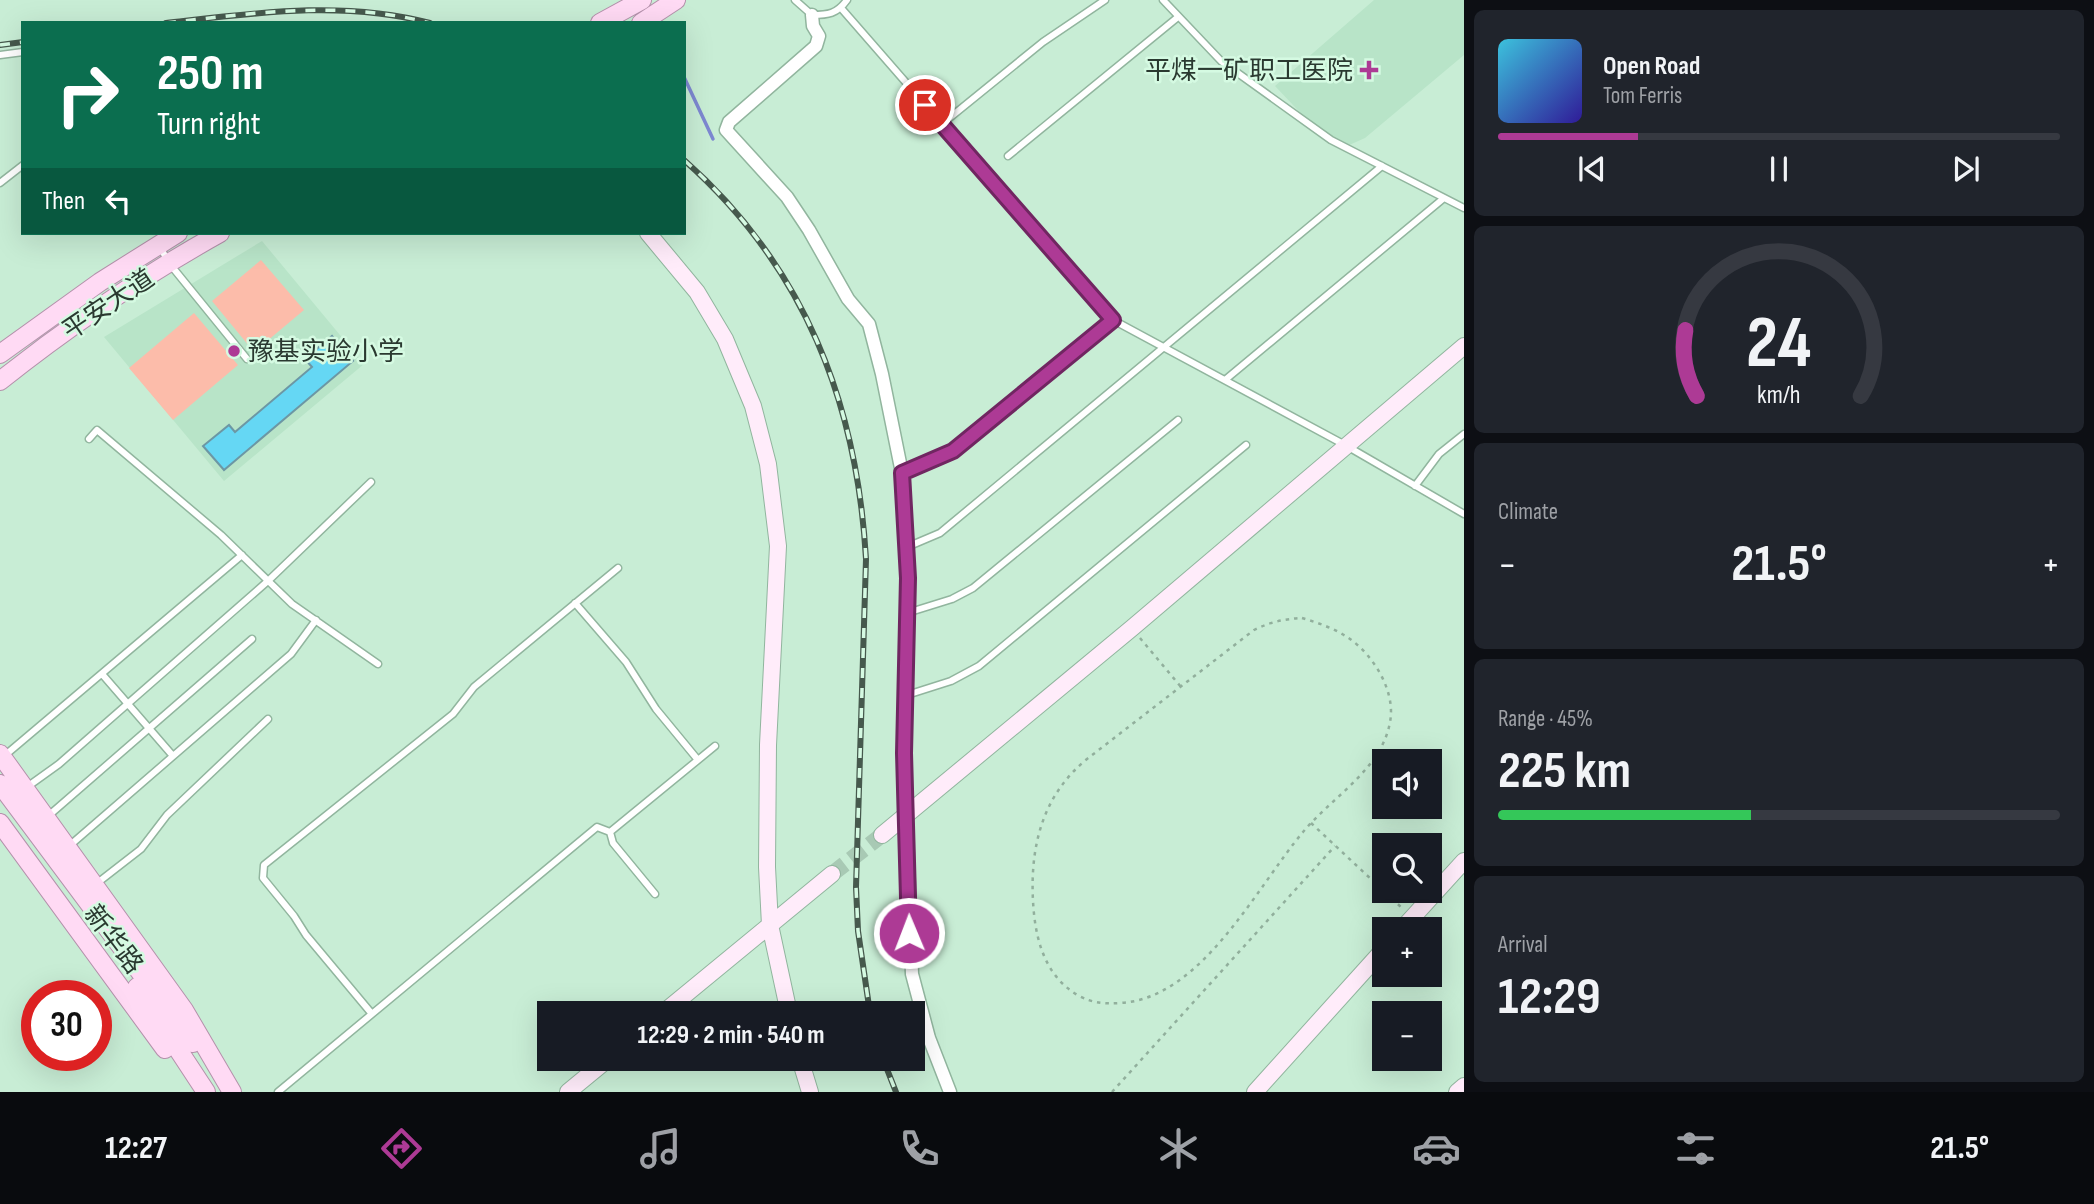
<!DOCTYPE html>
<meta charset="utf-8">
<style>
body{margin:0;font-family:"Sofia Sans Condensed","Noto Sans SC",sans-serif;background:#20242c;color:#f1f3f6;height:100vh;display:flex;flex-direction:column;font-size:26px;white-space:nowrap}
*{box-sizing:border-box;margin:0}
p{font-size:23px;color:#9ea1a6}
.icon{flex:none;width:38px;height:38px;fill:none;stroke:currentColor;stroke-width:2;stroke-linecap:round;stroke-linejoin:round}
.map{position:relative;flex:1;overflow:hidden}
.details{display:flex;flex-direction:column;gap:10px;padding:10px;background:#0d0f14;width:630px}
.details>*{flex:none}
.hud{position:absolute;left:21px;top:21px;width:665px;height:214px;border-radius:0px;box-shadow:0 7px 28px #0002;background:#0b6e4f;color:#fff;overflow:hidden}
.buttons{position:absolute;left:1372px;top:749px;display:grid;gap:14px}
.buttons a{display:grid;place-items:center;width:70px;height:70px;border-radius:0px;background:#171b24;box-shadow:0 7px 28px #0002;font-size:35px}
.speed{position:absolute;left:21px;top:980px;display:flex;gap:14px;font-size:35px;font-weight:700;text-align:center}
.speed>*{display:grid;place-content:center;width:91px;height:91px;border-radius:50%;background:#171b24;box-shadow:0 7px 28px #0002;line-height:1}
.speed .limit{border:10px solid #d22;background:#fff;color:#111}
.pin{position:absolute;display:grid;place-items:center;width:60px;height:60px;color:#fff;margin:-30px;border:4px solid #fff;border-radius:50%;box-shadow:0 2px 7px #0007}
.me{position:absolute;width:77px;margin:-38px;rotate:359deg;stroke-linejoin:round;filter:drop-shadow(0 0 5px #0008)}
.turn{display:flex;align-items:center;gap:24px;height:147px;padding:0 21px;font-size:32px}
.turn .icon{width:91px;height:91px;stroke-width:2.5}
.turn b{display:block;font-size:49px;line-height:60px}
.then{display:flex;align-items:center;height:66px;padding:0 21px;background:#0003;gap:14px;font-size:26px}
.big{font-size:52px;font-weight:700;line-height:1.1}
.details .card{flex:1;display:flex;flex-direction:column;justify-content:center;gap:10px;min-width:0;padding:0 24px;border-radius:10px;background:#20242c}
.details .dial{align-items:center;gap:0}
.dial svg{height:182px;overflow:visible;fill:none;stroke:#363941;stroke-width:7;stroke-linecap:round;text-anchor:middle}
.dial text{fill:#f1f3f6;stroke:none}
.song{display:flex;align-items:center;gap:21px}
.cover{width:84px;height:84px;border-radius:10px;background:linear-gradient(135deg,hsl(190 70% 55%),hsl(250 70% 35%))}
.played{height:7px;border-radius:4px;background:linear-gradient(90deg,#ad3a95 25%,#363941 25%)}
.keys{display:flex;justify-content:space-around;direction:ltr}
.heat{display:flex;justify-content:space-between;align-items:center;font-size:38px;direction:ltr}
.charge{height:10px;border-radius:5px;background:linear-gradient(90deg,#34c759 45%,#363941 0)}
.trip{position:absolute;left:537px;top:1001px;width:388px;height:70px;border-radius:0px;background:#171b24;box-shadow:0 7px 28px #0002;font-weight:700;line-height:70px;text-align:center}
.tab-bar{display:flex;height:112px;justify-content:space-around;align-items:center;background:#090b0e;color:#9ea1a6}
.tab-bar .icon{width:49px;height:49px}
.tab-bar .current{color:#ad3a95}
.tab-bar b{font-size:32px;color:#f1f3f6}
main{display:flex;flex:1;min-height:0}
.map>svg:first-child{display:block}
.built{fill:#b8e4c8}
.green{fill:#fcbcaa}
.lines{fill:none;stroke-linecap:round;stroke-linejoin:round}
.stream{stroke:#7d88d1;stroke-width:3.5}
.building{fill:#65d7f4;stroke:#6c97a4;stroke-width:2}
.secondary-tunnel{stroke:#a8c9b4;stroke-width:16;stroke-dasharray:16 8;stroke-linecap:butt}
.lane-casing{stroke:#91b59e;stroke-width:9}
.street-casing{stroke:#91b59e;stroke-width:15}
.secondary-casing{stroke:#91b59e;stroke-width:18}
.primary-casing{stroke:#b491ab;stroke-width:20}
.path{stroke:#91af9c;stroke-width:2.5;stroke-dasharray:3.5 5;stroke-linecap:butt}
.lane{stroke:#fff;stroke-width:6}
.street{stroke:#fff;stroke-width:12}
.secondary{stroke:#ffecfa;stroke-width:16}
.primary{stroke:#ffdaf4;stroke-width:18}
.rail-casing{stroke:#46594d;stroke-width:6}
.rail{stroke:#d5fae2;stroke-width:3.5;stroke-dasharray:10;stroke-linecap:butt}
.route-casing{stroke:#702661;stroke-width:18}
.route{stroke:#ad3a95;stroke-width:12}
.poi-dot{fill:#ad3a95;stroke:#d5fae2;stroke-width:2.5}
.labels{text-anchor:middle;stroke-width:5;stroke-linejoin:round;paint-order:stroke}
.poi-label{font-size:26px;fill:#2a3930;stroke:#d5fae2;text-anchor:end}
.street-label{font-size:26px;fill:#2a3930;stroke:#d5fae2}
</style>
<main>
<div class="map">
<svg width="1464" height="1092" viewBox="0 0 1464 1092">
<rect width="100%" height="100%" fill="#c8edd5"/>
<path class="built" d="M1374 0H1464V55L1365 138 1347 146 1310 123 1275 86Z
M262 241 364 364 224 481 104 337Z"/>
<path class="green" d="M261 260 304 310 254 352 212 301Z
M194 313 238 365 173 420 129 368Z"/>
<g class="lines">
<path class="stream" d="M684 77 713 139"/>
</g>
<path class="building" d="M332 336 353 361 224 470 203 446 229 425 235 432 312 367 305 359Z"/>
<g class="lines">
<path class="secondary-tunnel" d="M832 874 882 835"/>
<defs>
<path id="lane" d="M795 0 812 15C828 15 837 14 847 0
M1163 0 1221 61 1331 140 1464 208
M841 8 1113 320 1345 445 1464 514
M0 55 23 52
M942 124 1043 42 1105 0
M1008 156 1178 17
M0 183 23 165
M160 247 169 263 247 359
M1225 380 1444 198
M89 439 97 430 221 535 292 604 378 664
M902 473 953 451 1113 320
M1415 486 1439 454 1464 434
M907 547 940 533 1382 166
M575 603 626 662 656 709 698 760
M907 613 952 599 973 588 1178 420
M102 674 173 756
M907 695 951 681 979 666 1246 445
M3 757 242 555
M27 787 59 764 269 580 371 482
M47 817 252 639
M610 832 715 746
M68 847 291 654 316 620
M96 884 141 849 167 815 268 719
M372 1014 306 935 294 916 263 878 264 865 453 714 474 687 618 568
M278 1092 597 827 610 832 613 843 655 894"/>
<path id="street" d="M812 15 813 26 819 36 816 46 729 122 726 130 787 197 809 230 848 299 869 324 882 374 902 473 908 578 904 753 912 974 929 1038 950 1092"/>
<path id="secondary" d="M648 233 697 292 725 339 753 406 768 464 778 546 768 745 767 867 770 925 789 1013
M882 835 1132 628 1464 346
M1402 929 1464 861
M663 1013 832 874
M800 1059 810 1092
M568 1092 608 1059
M1255 1092 1384 949
M1457 1092 1464 1086"/>
<path id="primary" d="M600 23 642 0
M641 23 676 0
M0 354 100 282 178 233
M0 381C69 326 143 276 220 233
M0 754 184 1010 232 1092
M0 784 193 1043
M0 823 165 1049
M137 987 206 1092"/>
</defs>
<use href="#lane" class="lane-casing"/>
<use href="#street" class="street-casing"/>
<use href="#secondary" class="secondary-casing"/>
<use href="#primary" class="primary-casing"/>
<path class="path" d="M1302 618C1319 623 1336 629 1350 639 1374 656 1396 692 1390 722 1382 769 1332 797 1303 832 1256 888 1201 999 1120 1003 1104 1004 1093 1003 1079 996 1044 976 1035 938 1033 901 1030 845 1043 795 1087 759L1254 630C1270 622 1284 619 1302 618Z
M1140 638 1181 687
M1311 823 1402 908
M1112 1092 1335 846"/>
<use href="#lane" class="lane"/>
<use href="#street" class="street"/>
<use href="#secondary" class="secondary"/>
<use href="#primary" class="primary"/>
<defs>
<path id="rail" d="M166 23C254 13 343 0 430 23
M0 45 23 42
M684 160C804 266 857 402 866 559L856 887 858 931 870 1013
M883 1059 896 1092"/>
</defs>
<use href="#rail" class="rail-casing"/>
<use href="#rail" class="rail"/>
</g>
<g class="lines">
<defs>
<path id="route" d="M909 933 904 753 908 578 902 473 953 451 1113 320 925 105"/>
</defs>
<use href="#route" class="route-casing"/>
<use href="#route" class="route"/>
</g>
<g class="poi-dot">
<path d="M1365.5 59.5h7v7h7v7h-7v7h-7v-7h-7v-7h7z"/>
<circle cx="234" cy="351" r="7"/>
</g>
<g class="labels">
<g class="poi-label">
<text x="1353" y="79">平煤一矿职工医院</text>
<text x="248" y="360" text-anchor="start">豫基实验小学</text>
</g>
<g class="street-label">
<text transform="translate(108 304) rotate(-34)" y="9">平安大道</text>
<text transform="translate(114 939) rotate(53)" y="9">新华路</text>
</g>
</g>
</svg>
<div class="buttons">
<a><svg class="icon" aria-label="sound" viewBox="0 0 24 24"><path d="M4 9h4l5-4v14l-5-4H4zM17 9q2 3 0 6"/></svg></a>
<a><svg class="icon" aria-label="search" viewBox="0 0 24 24"><circle cx="10" cy="10" r="6"/><path d="M15 15l6 6"/></svg></a>
<a>+</a>
<a>−</a>
</div>
<div class="speed"><div class="limit">30</div></div>
<div class="pin" style="left:925px;top:105px;background:#d93025"><svg class="icon" aria-label="arrive" viewBox="0 0 24 24"><path d="M6 21V4h12l-3 4 3 4H6"/></svg></div>
<svg class="me" style="left:909px;top:933px" viewBox="-20 -20 40 40"><circle r="17" fill="#ad3a95" stroke="#fff" stroke-width="3"/><path d="M0-11L8 9 0 5-8 9z" fill="#fff"/></svg>
<div class="trip">12:29 · 2 min · 540 m</div>
<div class="hud">
<div class="turn"><svg class="icon" aria-label="right" viewBox="0 0 24 24"><path d="M7 20v-9h11M14 6l5 5-5 5"/></svg><div><b>250 m</b>Turn right</div></div>
<div class="then">Then<svg class="icon" aria-label="left" viewBox="0 0 24 24"><path d="M17 20v-9H6M10 6l-5 5 5 5"/></svg></div>
</div>
</div>
<section class="details">
<div class="card">
<div class="song"><i class="cover"></i><div><b>Open Road</b><p>Tom Ferris</p></div></div>
<div class="played"></div>
<div class="keys"><svg class="icon" aria-label="previous" viewBox="0 0 24 24"><path d="M18 5L8 12l10 7zM5 5v14"/></svg><svg class="icon" aria-label="pause" viewBox="0 0 24 24"><path d="M8 5v14M16 5v14"/></svg><svg class="icon" aria-label="next" viewBox="0 0 24 24"><path d="M6 5l10 7-10 7zM19 5v14"/></svg></div>
</div>
<div class="card dial"><svg viewBox="0 0 100 80">
<path d="M14 69A42 42 0 1 1 86 69"/>
<path d="M14 69A42 42 0 0 1 9 40" stroke="#ad3a95"/>
<text x="50" y="56" font-size="32" font-weight="700">24</text>
<text x="50" y="72" font-size="11">km/h</text>
</svg></div>
<div class="card"><p>Climate</p>
<div class="heat"><a>−</a><b class="big">21.5°</b><a>+</a></div>
</div>
<div class="card"><p>Range · 45%</p><b class="big">225 km</b><div class="charge"></div></div>
<div class="card"><p>Arrival</p><b class="big">12:29</b></div>
</section>
</main>
<nav class="tab-bar">
<b>12:27</b>
<svg class="icon current" aria-label="directions" viewBox="0 0 24 24"><path d="M12 3l9 9-9 9-9-9zM9 14v-3h6M13 9l2 2-2 2"/></svg>
<svg class="icon" aria-label="music" viewBox="0 0 24 24"><path d="M9 18V5l10-2v13"/><circle cx="6" cy="18" r="3"/><circle cx="16" cy="16" r="3"/></svg>
<svg class="icon" aria-label="phone" viewBox="0 0 24 24"><path d="M5 4h4l2 5-3 2q2 4 5 5l2-3 5 2v4C11 20 4 13 5 4z"/></svg>
<svg class="icon" aria-label="climate" viewBox="0 0 24 24"><path d="M12 3v18M4 7l16 10M4 17L20 7"/></svg>
<svg class="icon" aria-label="car" viewBox="0 0 24 24"><path d="M5 17H2v-5l4-1 3-4h7l3 4 3 1v5h-3M9 17h6M6 11h13"/><circle cx="7" cy="17" r="2"/><circle cx="17" cy="17" r="2"/></svg>
<svg class="icon" aria-label="filters" viewBox="0 0 24 24"><path d="M4 7h16M4 17h16"/><circle cx="9" cy="7" r="2"/><circle cx="15" cy="17" r="2"/></svg>
<b>21.5°</b>
</nav>
